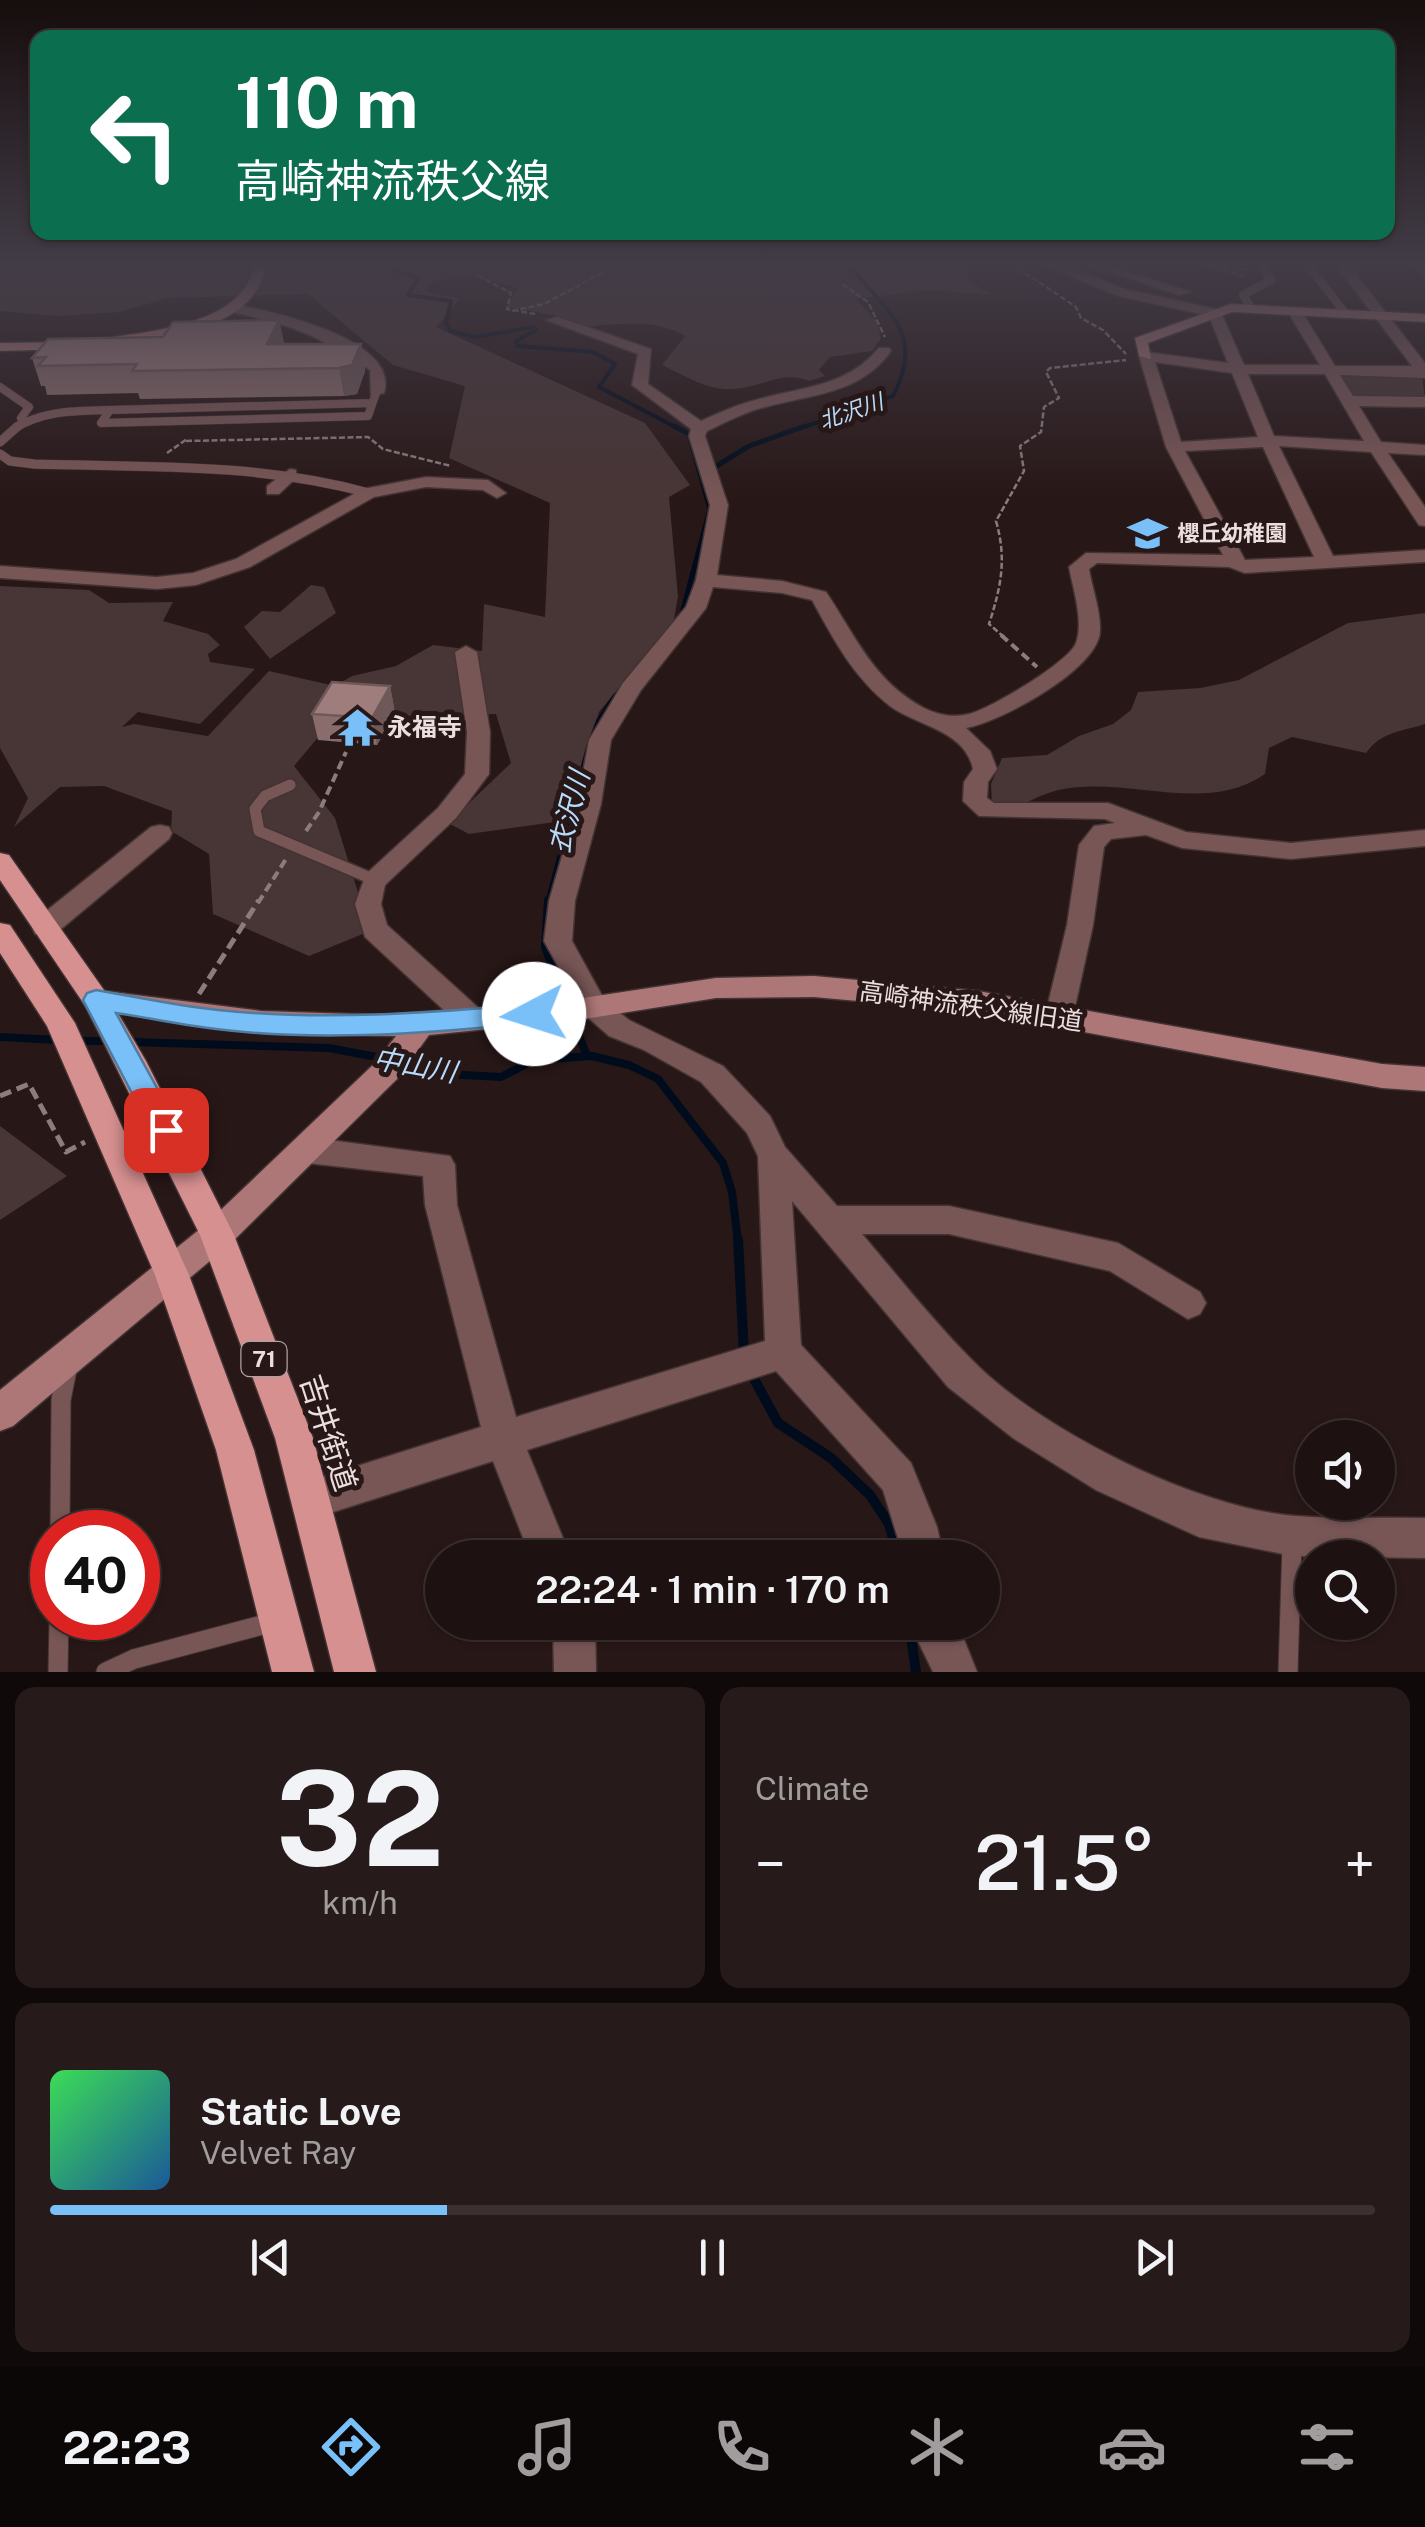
<!DOCTYPE html>
<meta charset="utf-8">
<style>
body{margin:0;font-family:"Public Sans","Noto Sans JP",sans-serif;background:#261a1a;color:#f1f3f6;height:100vh;display:flex;flex-direction:column;font-size:38px;white-space:nowrap}
*{box-sizing:border-box;margin:0}
p{font-size:32px;color:#a19d9f}
.icon{flex:none;width:55px;height:55px;fill:none;stroke:currentColor;stroke-width:2;stroke-linecap:round;stroke-linejoin:round}
.map{position:relative;height:1672px;overflow:hidden}
.drawer{display:flex;flex-direction:column;gap:15px;padding:15px;background:#100909;flex:1}
.drawer>*{flex:none}
.top-card{position:absolute;left:30px;top:30px;width:1365px;height:210px;border-radius:20px;box-shadow:0 2px 8px #0004,0 0 0 2px #3c3131;background:#0b6e4f;color:#fff;overflow:hidden}
.fabs{position:absolute;left:1295px;top:1420px;display:grid;gap:20px}
.fabs a{display:grid;place-items:center;width:100px;height:100px;border-radius:50%;background:#1e1111;box-shadow:0 2px 8px #0004,0 0 0 2px #3c3131;font-size:50px}
.speed{position:absolute;left:30px;top:1510px;display:flex;gap:20px;font-size:50px;font-weight:700;text-align:center}
.speed>*{display:grid;place-content:center;width:130px;height:130px;border-radius:50%;background:#1e1111;box-shadow:0 2px 8px #0004,0 0 0 2px #3c3131;line-height:1}
.speed .limit{border:15px solid #d22;background:#fff;color:#111}
.pin{position:absolute;display:grid;place-items:center;width:85px;height:85px;color:#fff;margin:-42px;border-radius:20px;box-shadow:0 5px 15px #0006}
.me{position:absolute;width:110px;margin:-55px;rotate:265deg;stroke-linejoin:round;filter:drop-shadow(0 0 8px #0008)}
.turn{display:flex;align-items:center;gap:35px;height:210px;padding:0 40px;font-size:45px}
.turn .icon{width:130px;height:130px;stroke-width:2.5}
.turn b{display:block;font-size:70px;line-height:85px}
.big{font-size:75px;font-weight:600;line-height:1.1}
.drawer .tile{flex:1;display:flex;flex-direction:column;justify-content:center;gap:15px;min-width:0;padding:0 35px;border-radius:20px;background:#261a1a}
.drawer .dial{align-items:center;gap:0}
.dial b{font-size:130px;line-height:1}
.song{display:flex;align-items:center;gap:30px}
.cover{width:120px;height:120px;border-radius:15px;background:linear-gradient(135deg,hsl(130 70% 55%),hsl(210 70% 35%))}
.played{height:10px;border-radius:5px;background:linear-gradient(90deg,#79bff8 30%,#3c3131 30%)}
.keys{display:flex;justify-content:space-around;direction:ltr}
.heat{display:flex;justify-content:space-between;align-items:center;font-size:55px;direction:ltr}
.drawer .tiles{flex:1;display:grid;gap:15px;grid-template-columns:1fr 1fr}
.tile:last-child{grid-column:span 2}
.trip{position:absolute;left:425px;top:1540px;width:575px;height:100px;border-radius:50px;background:#1e1111;box-shadow:0 2px 8px #0004,0 0 0 2px #3c3131;font-weight:600;line-height:100px;text-align:center}
.menu{display:flex;height:160px;justify-content:space-around;align-items:center;background:#0c0707;color:#a19d9f}
.menu .icon{width:70px;height:70px}
.menu .on{color:#79bff8}
.menu b{font-size:45px;color:#f1f3f6}
.map>svg:first-child{display:block}
.green{fill:#483535}
.lines{fill:none;stroke-linecap:round;stroke-linejoin:round}
.stream-far4{stroke:#000c1c;stroke-width:4}
.stream-far3{stroke:#000c1c;stroke-width:5}
.stream-far2{stroke:#000c1c;stroke-width:6}
.stream-far1{stroke:#000c1c;stroke-width:8}
.stream{stroke:#000c1c;stroke-width:10}
.lane-far3-casing{stroke:#433333;stroke-width:9}
.lane-far2-casing{stroke:#433333;stroke-width:10}
.lane-far1-casing{stroke:#433333;stroke-width:14}
.lane-casing{stroke:#433333;stroke-width:21}
.street-casing{stroke:#433333;stroke-width:3}
.secondary-casing{stroke:#433333;stroke-width:3}
.primary-casing{stroke:#433333;stroke-width:3}
.path-far2{stroke:#8c7d7d;stroke-width:2.5;stroke-dasharray:6 2.5;stroke-linecap:butt}
.path-far1{stroke:#8c7d7d;stroke-width:4;stroke-dasharray:9 5;stroke-linecap:butt}
.path{stroke:#8c7d7d;stroke-width:5;stroke-dasharray:12 6;stroke-linecap:butt}
.lane-far3{stroke:#785656;stroke-width:8}
.lane-far2{stroke:#785656;stroke-width:9}
.lane-far1{stroke:#785656;stroke-width:11}
.lane{stroke:#785656;stroke-width:19}
.street{fill:#785656;fill-rule:evenodd}
.secondary{fill:#ad7777;fill-rule:evenodd}
.primary{fill:#d79090;fill-rule:evenodd}
.wall{fill:#896c6c}
.shaded-wall{fill:#6f5858}
.building{fill:#9f7d7d;stroke:#6f5858;stroke-width:2.5}
.route{fill:#79bff8;stroke:#4f7ca1;stroke-width:2.5}
.labels{text-anchor:middle;stroke-width:10;stroke-linejoin:round;paint-order:stroke}
.far-water-label{font-size:22px;font-style:italic;fill:#b6daf9;stroke:#281717}
.far-poi-label{font-size:22px;font-weight:bold;fill:#ebdede;stroke:#281717;text-anchor:start}
.shield{fill:#281717;stroke:#b0a2a2;stroke-width:2.5}
.shield-label{font-size:22px;font-weight:bold;fill:#ebdede}
.poi-label{font-size:25px;font-weight:bold;fill:#ebdede;stroke:#281717;text-anchor:start}
.street-label{font-size:25px;fill:#ebdede;stroke:#281717}
.water-label{font-size:28px;font-style:italic;fill:#b6daf9;stroke:#281717}
.near-street-label{font-size:30px;fill:#ebdede;stroke:#281717}
</style>
<div class="map">
<svg width="1425" height="1672" viewBox="0 0 1425 1672">
<rect width="100%" height="100%" fill="#281717"/>
<path class="green" d="M0 264H966L970 282 992 295 928 290 856 299 877 322 881 338 872 351 830 357 819 370 825 376 809 381C782 369 759 389 731 389 707 390 683 375 662 365L685 336C652 315 601 327 563 328L559 316 507 307 518 288C490 279 449 268 424 289L430 293 460 298 436 327 645 423 690 485 669 497 678 596 674 620 599 712 570 820 469 834 448 823 511 763 496 714 402 717 341 710 294 766 335 818 370 931 309 956 213 914 209 854 171 831 172 811 104 786 60 787 14 827 28 798 0 748V586L89 590 109 603 173 602 163 621 208 634 220 645 208 654 210 662 255 669 200 724 138 712 122 727 134 724 208 736 269 671 335 686 352 676 396 666 433 645 482 651 484 604 545 617 550 503 449 458 465 386 393 365 308 294 168 298 119 312 57 316 0 311Z
M1338 374 1422 375 1425 400 1354 398Z
M311 585 324 587 336 613 270 659 244 627 262 611 280 612Z
M1425 613V724C1401 732 1382 731 1366 753L1292 737 1269 748 1265 774C1204 816 1127 775 1059 790 1032 796 1026 809 992 807L991 784 1002 758 1047 755 1079 736 1113 724 1131 710 1138 692 1200 688 1239 680 1348 623Z
M0 1126 67 1176 0 1220Z"/>
<g class="lines">
<path class="stream-far4" d="M378 264 418 278 408 295 451 301 446 323 450 331 476 337 534 327 536 330 516 341 518 346 593 352 615 364 599 387 679 429
M798 429 893 396C925 335 890 314 852 269L824 264"/>
<path class="stream-far3" d="M674 426 689 434 710 509 681 617
M710 470 749 446 805 426"/>
<path class="stream-far2" d="M548 903 589 747 599 721 616 696"/>
<path class="stream-far1" d="M548 900 545 947 566 1006
M571 1017 586 1053
M0 1037 58 1040
M76 1041H108
M131 1042 329 1048 387 1059
M404 1063 445 1074 501 1077 534 1060 592 1056 629 1065 658 1079 723 1163 732 1192 738 1242"/>
<path class="stream" d="M738 1239 744 1354
M752 1375 778 1423 831 1458 870 1495 889 1524 899 1558
M909 1622 916 1672"/>
<defs>
<path id="lane-far3" d="M1307 264 1346 314
M1252 309 1243 295 1271 280 1261 264
M0 387 29 407 21 418 27 422
M110 410 372 403
M14 429C42 410 77 411 110 410L101 423 368 416 376 393"/>
<path id="lane-far2" d="M0 442 18 426
M0 454 10 461 34 464C147 467 259 463 369 493"/>
<path id="lane-far1" d="M290 785 265 796 255 809 259 831 375 880"/>
<path id="lane" d="M60 1532 61 1400 67 1370
M58 1672 59 1618
M106 1672 134 1659 277 1621
M1288 1672 1292 1543"/>
<path id="street" d="M1042 264H1060L1124 289 1220 310 1244 365H1320L1288 312 1295 308 1302 312 1335 366H1412L1335 264H1348L1425 363V378L1340 375 1353 396 1425 397V407L1359 406 1381 442 1425 445V455L1388 453 1425 507V526L1419 525 1371 452 1279 446 1333 556 1425 550V562L1245 573 1229 567 1097 563 1089 569C1092 588 1101 611 1100 631 1099 669 1000 722 966 728L990 751 997 769 988 782 987 798 994 803H1108L1186 832 1291 843 1425 830V846L1291 859 1182 848 1146 835 1111 839 1104 847 1093 925 1073 1016 1069 1024 1059 1027 1049 1024 1045 1016 1067 925 1079 845 1094 826 1115 823 1105 819 979 816 963 801 964 782 973 769C965 730 917 726 890 706 853 677 834 640 812 600L782 593 713 587 706 608 641 690 611 740 601 804 575 901 572 941 605 1001 629 1020 723 1066 770 1116 785 1147 837 1206H949L1118 1243 1200 1292 1206 1303 1200 1314 1188 1319 1110 1271 949 1234H862C898 1276 933 1321 972 1360 1040 1430 1198 1509 1296 1516 1338 1519 1382 1517 1425 1518V1558L1293 1556 1199 1537 1096 1490 1013 1438 948 1387 792 1201 801 1345 911 1463 937 1527 944 1558H904L883 1490 776 1371 527 1450 571 1558H531L493 1461 311 1519 297 1513 291 1499 297 1485 481 1427 425 1205 423 1176 307 1163 296 1159 291 1150 296 1141 307 1137 450 1156 455 1165 457 1205 516 1417 765 1341 758 1156 747 1133 701 1082 644 1050 609 1036 585 1015 544 941 549 901 577 804 589 740 623 683 686 607 696 580 710 505 689 436 691 429 632 385 638 354 546 320 558 317 651 349 648 384 701 421C718 413 734 406 752 401 799 387 846 388 879 348H889L891 351C860 394 813 394 765 407 745 412 726 422 707 431L705 436 728 505 717 575 782 581 826 592C855 635 874 682 924 708 938 715 953 718 969 714 990 709 1069 662 1076 643 1084 621 1073 589 1069 567L1086 553 1223 555 1166 447 1139 356 1146 352 1228 363 1209 316 1115 295ZM1155 362 1232 373 1258 437 1181 442ZM1248 374H1325L1364 441 1274 436ZM1263 447 1314 557 1245 560 1185 451Z
M1085 264H1105L1191 292 1179 295Z
M1412 264H1425V276Z
M231 304C269 310 401 339 384 393L371 396 370 370C316 333 289 324 226 311V305Z
M290 469 296 470V478L279 494H267V486Z
M426 477 488 480 506 493 497 498 483 490 426 487 374 497 250 567 196 585 157 589 0 578V566L157 577 193 573 236 559 363 489Z
M466 646 477 652 490 732 489 774 456 818 385 885 381 904 387 925 482 1011 486 1019 482 1027 472 1030 462 1027 365 937 355 904 366 874 438 808 465 774 467 732 455 652Z
M160 825 169 827 172 833 169 839 55 934H35L32 927 35 920 151 827Z
M553 1622H595L596 1672H554Z
M915 1622H957L977 1672H933L918 1641Z"/>
<path id="secondary" d="M249 264H263L266 268C253 330 163 339 111 346L104 342C114 335 129 335 142 333 182 326 243 314 253 269Z
M1231 304 1425 314V322L1232 312 1148 343 1151 359 1139 356 1135 338Z
M77 342V348L72 349 0 351V343Z
M814 976 978 991 1382 1064 1425 1067V1091L1382 1088 978 1012 814 997 716 998 578 1020 429 1035 397 1079 229 1245 13 1426 0 1431V1390L205 1225 375 1063 396 1036 261 1033 86 1007 82 1000 86 993 96 990 261 1011 384 1015 556 1002 716 978Z"/>
<path id="primary" d="M0 853 9 855 106 993 146 1061 234 1235 313 1438 376 1672H334L275 1438 200 1235 86 1007 0 880Z
M0 923 10 925 75 1023 189 1275 254 1450 314 1672H272L216 1450 155 1275 47 1026 0 953Z"/>
</defs>
<use href="#lane-far3" class="lane-far3-casing"/>
<use href="#lane-far2" class="lane-far2-casing"/>
<use href="#lane-far1" class="lane-far1-casing"/>
<use href="#lane" class="lane-casing"/>
<use href="#street" class="street-casing"/>
<use href="#secondary" class="secondary-casing"/>
<use href="#primary" class="primary-casing"/>
<path class="path-far2" d="M428 264 437 267
M1207 264 1246 277
M1018 268 1076 307 1081 318 1103 330 1126 354
M1224 268 1250 269
M478 276 511 293 507 309 535 314
M842 284 868 302 885 337
M512 311 544 304 619 264
M186 441 368 437 383 449 451 466
M167 453 187 439
M1004 637 989 624C1001 587 1007 559 996 521L1024 471 1020 446 1041 432 1044 407 1059 398 1046 372 1050 368 1126 360"/>
<path class="path-far1" d="M1001 635 1037 667
M306 831 319 812 346 752
M258 903 286 859"/>
<path class="path" d="M199 994 259 900
M0 1096 29 1084 66 1152 85 1142"/>
<use href="#lane-far3" class="lane-far3"/>
<use href="#lane-far2" class="lane-far2"/>
<use href="#lane-far1" class="lane-far1"/>
<use href="#lane" class="lane"/>
<use href="#street" class="street"/>
<use href="#secondary" class="secondary"/>
<use href="#primary" class="primary"/>
</g>
<path class="wall" d="M279 320 284 344H361L365 371 357 394 344 396 140 399 138 393 47 395 45 386H41L32 358Z
M390 686 395 713 377 745 318 740 312 714Z"/>
<path class="shaded-wall" d="M279 320 285 347 267 344Z
M361 344 365 371 357 394 344 396 339 368Z
M390 686 395 713 377 745 372 718Z"/>
<path class="building" d="M279 320 267 344H361L352 365 339 368 132 371 137 364 38 366 46 357 32 358 48 339 163 337 173 322Z
M332 682 390 686 372 718 312 714Z"/>
<linearGradient id="sky" x2="0" y2="1"><stop stop-color="#160d0d"/><stop offset="0.53" stop-color="#423c47"/><stop offset="1" stop-color="#423c47" stop-opacity="0"/></linearGradient>
<rect width="1425" height="498" fill="url(#sky)"/>
<path class="route" d="M96 990C137 997 177 1006 218 1010 323 1021 429 1013 534 1004L543 1007 547 1014 543 1020 534 1023C428 1033 321 1042 216 1029 183 1025 149 1018 116 1013L180 1130 176 1139 166 1142 156 1139 83 1000 87 993Z"/>
<defs>
<symbol id="school-bare" viewBox="-9 -9 18 18"><path d="M0-5L7-2L0 1L-7-2ZM-4 1L0 2.5L4 1V4Q0 6-4 4Z" fill="#79bff8" stroke="#281717" stroke-width="2.5" paint-order="stroke"/></symbol>
<symbol id="temple-bare" viewBox="-9 -9 18 18"><path d="M0-6L5-2H3V0L6.5 2.5H4V6H1.5V3h-3V6H-4V2.5H-6.5L-3 0V-2H-5Z" fill="#79bff8" stroke="#281717" stroke-width="2.5" paint-order="stroke"/></symbol>
</defs>
<g fill-rule="evenodd">
<use href="#school-bare" x="1120" y="506" width="55" height="55"/>
<use href="#temple-bare" x="330" y="700" width="55" height="55"/>
</g>
<g class="labels">
<g class="far-water-label">
<text transform="translate(851 411) rotate(-19)" y="8">北沢川</text>
</g>
<g class="far-poi-label">
<text x="1177" y="541">櫻丘幼稚園</text>
</g>
<rect class="shield" x="241.5" y="1342" width="45" height="34" rx="8"/>
<g class="shield-label">
<text x="264" y="1367">71</text>
</g>
<g class="poi-label">
<text x="387" y="736">永福寺</text>
</g>
<g class="street-label">
<text transform="translate(971 1006) rotate(8)" y="9">高崎神流秩父線旧道</text>
</g>
<g class="water-label">
<text transform="translate(569 812) rotate(-75)" y="10">衣沢川</text>
<text transform="translate(415 1065) rotate(10)" y="10">中山川</text>
</g>
<g class="near-street-label">
<text transform="translate(328 1433) rotate(72)" y="10">吉井街道</text>
</g>
</g>
</svg>
<div class="fabs">
<a><svg class="icon" aria-label="sound" viewBox="0 0 24 24"><path d="M4 9h4l5-4v14l-5-4H4zM17 9q2 3 0 6"/></svg></a>
<a><svg class="icon" aria-label="search" viewBox="0 0 24 24"><circle cx="10" cy="10" r="6"/><path d="M15 15l6 6"/></svg></a>
</div>
<div class="speed"><div class="limit">40</div></div>
<div class="pin" style="left:166px;top:1130px;background:#d93025"><svg class="icon" aria-label="arrive" viewBox="0 0 24 24"><path d="M6 21V4h12l-3 4 3 4H6"/></svg></div>
<svg class="me" style="left:534px;top:1014px" viewBox="-20 -20 40 40"><circle r="19" fill="#fff"/><path d="M0-13L10 11 0 6-10 11z" fill="#79bff8"/></svg>
<div class="trip">22:24 · 1 min · 170 m</div>
<div class="top-card">
<div class="turn"><svg class="icon" aria-label="left" viewBox="0 0 24 24"><path d="M17 20v-9H6M10 6l-5 5 5 5"/></svg><div><b>110 m</b>高崎神流秩父線</div></div>
</div>
</div>
<section class="drawer">
<div class="tiles">
<div class="tile dial"><b>32</b><p>km/h</p></div>
<div class="tile"><p>Climate</p>
<div class="heat"><a>−</a><b class="big">21.5°</b><a>+</a></div>
</div>
<div class="tile">
<div class="song"><i class="cover"></i><div><b>Static Love</b><p>Velvet Ray</p></div></div>
<div class="played"></div>
<div class="keys"><svg class="icon" aria-label="previous" viewBox="0 0 24 24"><path d="M18 5L8 12l10 7zM5 5v14"/></svg><svg class="icon" aria-label="pause" viewBox="0 0 24 24"><path d="M8 5v14M16 5v14"/></svg><svg class="icon" aria-label="next" viewBox="0 0 24 24"><path d="M6 5l10 7-10 7zM19 5v14"/></svg></div>
</div>
</div>
</section>
<nav class="menu">
<b>22:23</b>
<svg class="icon on" aria-label="directions" viewBox="0 0 24 24"><path d="M12 3l9 9-9 9-9-9zM9 14v-3h6M13 9l2 2-2 2"/></svg>
<svg class="icon" aria-label="music" viewBox="0 0 24 24"><path d="M9 18V5l10-2v13"/><circle cx="6" cy="18" r="3"/><circle cx="16" cy="16" r="3"/></svg>
<svg class="icon" aria-label="phone" viewBox="0 0 24 24"><path d="M5 4h4l2 5-3 2q2 4 5 5l2-3 5 2v4C11 20 4 13 5 4z"/></svg>
<svg class="icon" aria-label="climate" viewBox="0 0 24 24"><path d="M12 3v18M4 7l16 10M4 17L20 7"/></svg>
<svg class="icon" aria-label="car" viewBox="0 0 24 24"><path d="M5 17H2v-5l4-1 3-4h7l3 4 3 1v5h-3M9 17h6M6 11h13"/><circle cx="7" cy="17" r="2"/><circle cx="17" cy="17" r="2"/></svg>
<svg class="icon" aria-label="filters" viewBox="0 0 24 24"><path d="M4 7h16M4 17h16"/><circle cx="9" cy="7" r="2"/><circle cx="15" cy="17" r="2"/></svg>
</nav>
